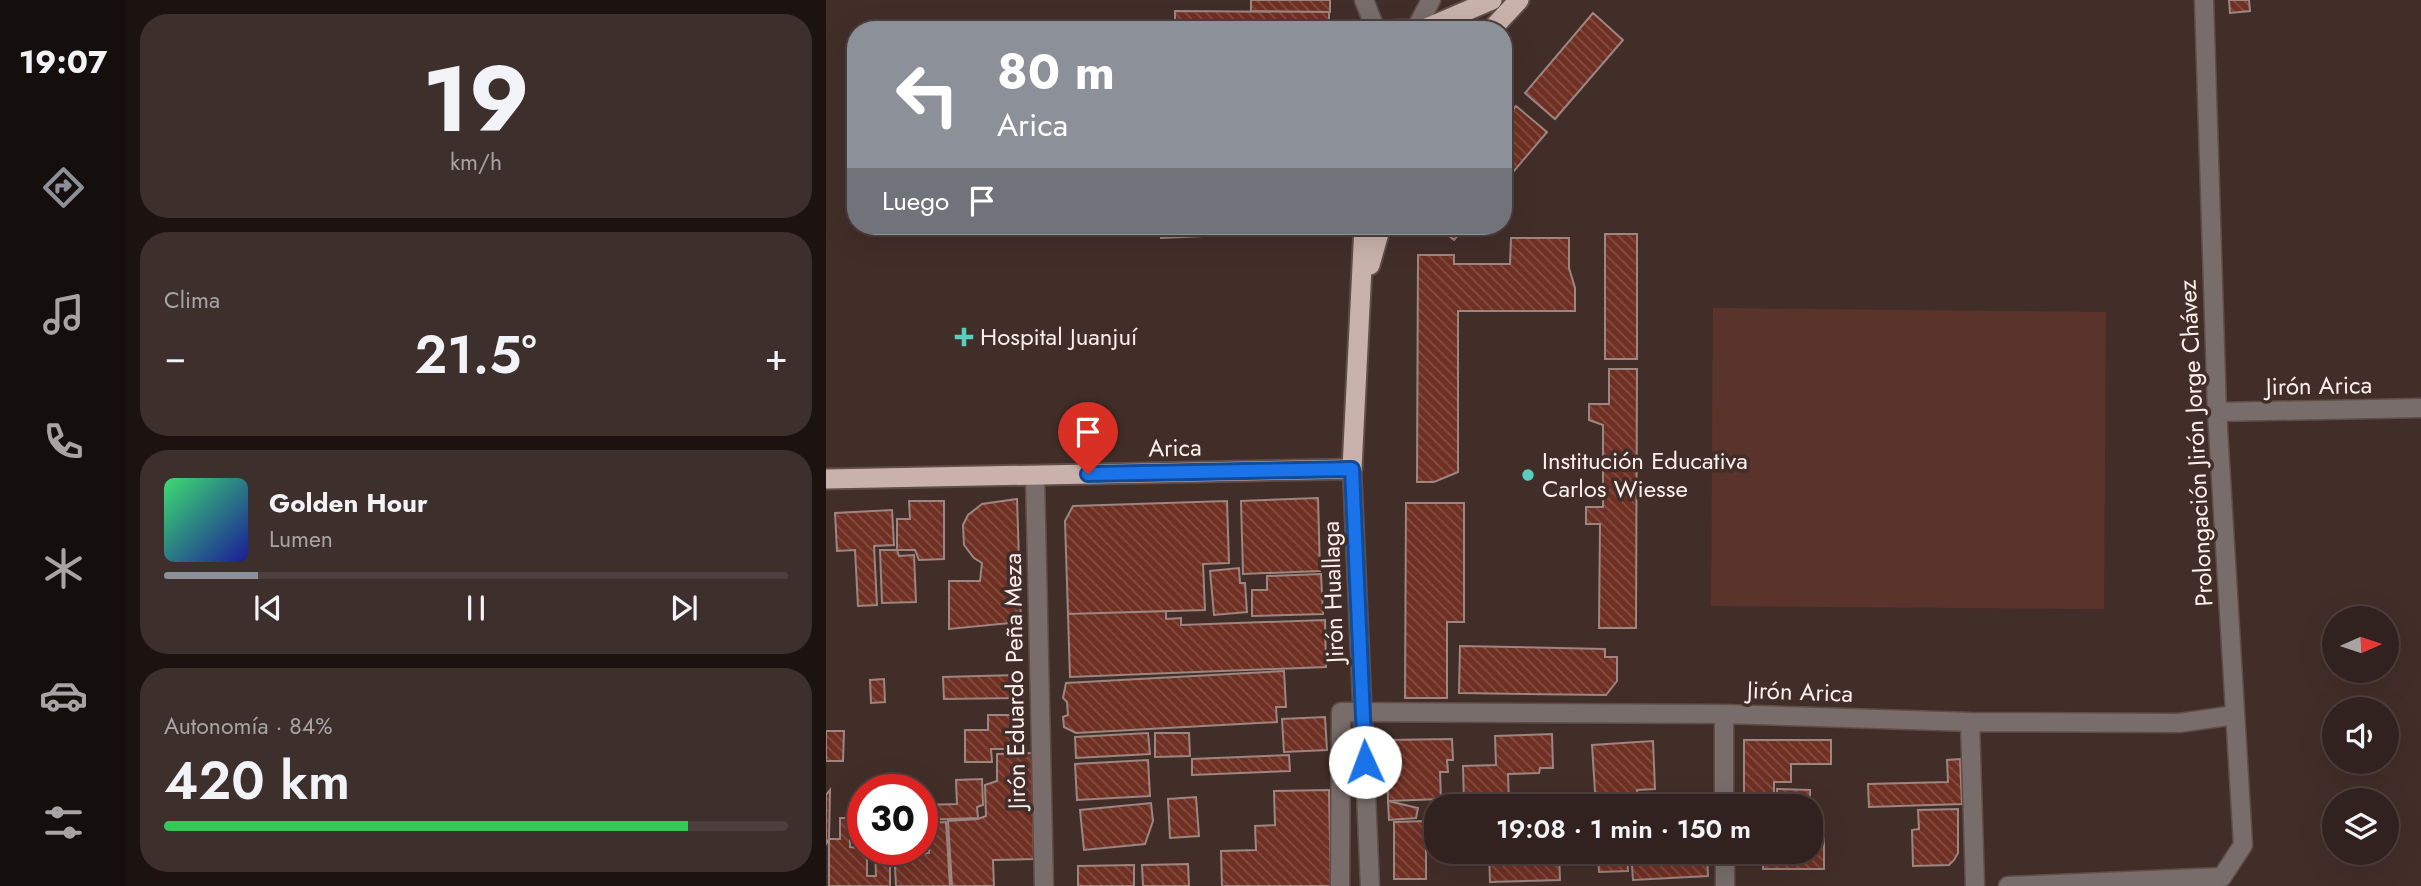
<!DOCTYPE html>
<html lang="es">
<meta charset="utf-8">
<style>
body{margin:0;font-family:Jost,sans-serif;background:#3d2f2c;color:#f1f3f6;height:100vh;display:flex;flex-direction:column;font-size:26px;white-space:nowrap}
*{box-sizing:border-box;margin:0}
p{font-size:23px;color:#a8a4a4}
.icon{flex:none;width:38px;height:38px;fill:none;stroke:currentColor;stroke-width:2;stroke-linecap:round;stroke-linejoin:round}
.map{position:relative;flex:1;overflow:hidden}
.drawer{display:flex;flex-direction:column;gap:14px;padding:14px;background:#1c1311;width:700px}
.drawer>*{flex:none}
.hud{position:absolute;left:21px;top:21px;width:665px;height:214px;border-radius:28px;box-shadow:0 7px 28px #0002,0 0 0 2px #4d3f3d;background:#8c9099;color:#fff;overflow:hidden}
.needle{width:46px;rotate:87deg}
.controls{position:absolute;left:1496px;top:606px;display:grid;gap:14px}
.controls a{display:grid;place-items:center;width:77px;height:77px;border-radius:50%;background:#32221f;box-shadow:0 7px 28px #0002,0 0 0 2px #4d3f3d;font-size:35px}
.speed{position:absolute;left:21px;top:774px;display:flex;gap:14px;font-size:35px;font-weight:700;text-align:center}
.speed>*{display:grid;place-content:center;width:91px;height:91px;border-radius:50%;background:#32221f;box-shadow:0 7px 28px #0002,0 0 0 2px #4d3f3d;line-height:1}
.speed .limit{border:10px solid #d22;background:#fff;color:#111}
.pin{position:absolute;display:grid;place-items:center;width:60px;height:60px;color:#fff;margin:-72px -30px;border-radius:50% 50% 50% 0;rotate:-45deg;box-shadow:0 0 7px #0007}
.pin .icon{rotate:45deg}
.me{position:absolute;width:77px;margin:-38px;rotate:358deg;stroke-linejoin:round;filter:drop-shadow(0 0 5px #0008)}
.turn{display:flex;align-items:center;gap:24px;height:147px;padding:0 35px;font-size:32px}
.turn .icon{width:91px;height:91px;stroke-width:2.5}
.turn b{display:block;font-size:49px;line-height:60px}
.then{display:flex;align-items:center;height:66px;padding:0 35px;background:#0003;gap:14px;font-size:26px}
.big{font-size:52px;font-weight:600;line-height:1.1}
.drawer .widget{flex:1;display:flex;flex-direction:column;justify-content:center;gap:10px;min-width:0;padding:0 24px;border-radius:28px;background:#3d2f2c}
.drawer .dial{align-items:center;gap:0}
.dial b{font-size:91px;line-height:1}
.song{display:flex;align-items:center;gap:21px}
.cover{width:84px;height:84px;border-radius:10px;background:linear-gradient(135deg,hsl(140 70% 55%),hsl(240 70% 35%))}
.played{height:7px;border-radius:4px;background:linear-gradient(90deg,#8c9099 15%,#4d3f3d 15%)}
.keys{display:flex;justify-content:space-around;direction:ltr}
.heat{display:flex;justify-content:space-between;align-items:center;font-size:38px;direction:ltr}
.charge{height:10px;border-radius:5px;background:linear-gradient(90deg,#34c759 84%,#4d3f3d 0)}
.trip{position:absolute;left:598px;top:794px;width:399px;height:70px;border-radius:28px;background:#32221f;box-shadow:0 7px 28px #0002,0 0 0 2px #4d3f3d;font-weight:600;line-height:70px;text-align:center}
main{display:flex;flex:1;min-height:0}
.dock{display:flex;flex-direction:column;width:126px;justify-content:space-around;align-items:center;background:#140e0c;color:#a8a4a4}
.dock .icon{width:49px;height:49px}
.dock .selected{color:#8c9099}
.dock b{font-size:32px;color:#f1f3f6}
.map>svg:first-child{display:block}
.garden{fill:#5a342b}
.building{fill:url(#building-back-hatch);stroke:#9d8580;stroke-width:2}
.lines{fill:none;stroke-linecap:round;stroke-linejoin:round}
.minor-casing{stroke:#604d48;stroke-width:21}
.trunk-casing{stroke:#604d48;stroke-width:23}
.minor{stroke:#786d6b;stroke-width:18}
.trunk{stroke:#c9b2ac;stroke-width:19}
.route-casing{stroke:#114b97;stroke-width:18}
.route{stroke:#1a73e8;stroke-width:12}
.poi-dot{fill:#59cebf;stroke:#422e29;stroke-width:2.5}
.labels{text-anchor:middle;stroke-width:7;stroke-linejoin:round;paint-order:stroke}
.poi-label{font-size:24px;fill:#fdefec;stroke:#422e29;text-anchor:start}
.street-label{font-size:24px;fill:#fdefec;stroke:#422e29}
</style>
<main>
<nav class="dock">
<b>19:07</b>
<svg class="icon selected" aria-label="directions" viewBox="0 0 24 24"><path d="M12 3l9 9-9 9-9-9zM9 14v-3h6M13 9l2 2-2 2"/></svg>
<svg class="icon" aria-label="music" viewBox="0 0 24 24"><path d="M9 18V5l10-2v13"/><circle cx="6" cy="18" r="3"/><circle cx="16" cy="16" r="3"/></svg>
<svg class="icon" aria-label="phone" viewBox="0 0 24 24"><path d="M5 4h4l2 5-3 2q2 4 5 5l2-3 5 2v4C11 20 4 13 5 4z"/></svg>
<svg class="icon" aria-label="climate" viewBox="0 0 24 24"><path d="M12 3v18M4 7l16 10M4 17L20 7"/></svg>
<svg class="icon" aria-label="car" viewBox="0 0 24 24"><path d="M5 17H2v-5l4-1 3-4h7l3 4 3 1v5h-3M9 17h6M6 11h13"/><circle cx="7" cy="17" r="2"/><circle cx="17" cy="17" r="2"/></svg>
<svg class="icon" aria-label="filters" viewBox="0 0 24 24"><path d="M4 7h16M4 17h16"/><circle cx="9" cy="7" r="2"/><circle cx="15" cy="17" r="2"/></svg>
</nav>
<section class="drawer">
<div class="widget dial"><b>19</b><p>km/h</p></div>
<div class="widget"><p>Clima</p>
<div class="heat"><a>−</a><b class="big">21.5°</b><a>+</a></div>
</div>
<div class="widget">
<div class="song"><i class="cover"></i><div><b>Golden Hour</b><p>Lumen</p></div></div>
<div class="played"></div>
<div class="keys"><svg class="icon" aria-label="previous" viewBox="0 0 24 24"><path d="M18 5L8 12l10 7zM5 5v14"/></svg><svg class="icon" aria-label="pause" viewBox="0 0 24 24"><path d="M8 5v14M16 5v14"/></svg><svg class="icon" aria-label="next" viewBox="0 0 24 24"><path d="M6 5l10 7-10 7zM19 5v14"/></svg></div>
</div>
<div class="widget"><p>Autonomía · 84%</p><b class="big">420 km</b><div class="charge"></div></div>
</section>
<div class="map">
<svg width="1595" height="886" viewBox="0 0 1595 886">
<defs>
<pattern id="building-back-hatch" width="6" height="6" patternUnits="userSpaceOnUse" patternTransform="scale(1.75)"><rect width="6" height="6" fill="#6f3023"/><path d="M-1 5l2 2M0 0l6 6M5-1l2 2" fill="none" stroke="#844e43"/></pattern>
</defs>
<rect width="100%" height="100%" fill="#422e29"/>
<path class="garden" d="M887 308 1280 312 1278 609 885 606Z"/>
<path class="building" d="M425 0H504V12L425 11Z
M1403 0H1423L1424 11 1404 13Z
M349 11 503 12V30H349Z
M767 13 797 40 729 119 699 93Z
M690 106 721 132 677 184V121Z
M335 226H444L445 233 335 238Z
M446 226H501V227L447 230Z
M610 226H640L628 240Z
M779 234H811V359H779Z
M685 238H743V268L749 288V311H632V472L608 482H591L592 255H628V264H684Z
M783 369H811L810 628H773L774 524H760V507H777V425L763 420V404H783Z
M492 498 494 571 417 574 415 501Z
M191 499 195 622 123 629V581H154L156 563 148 558 138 545 137 525 142 515 156 504Z
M83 501H118V559L93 560 89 550H71V519H84Z
M401 501 403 563 377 564 379 610 242 614 239 521 247 506Z
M580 503H638V622H621V698H579Z
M66 510 68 545 48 546 51 605 32 606 29 550 11 551 9 513Z
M54 550H71L73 556 88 555 90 602 56 603Z
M413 568 414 583H419L421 612 388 615 384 571Z
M495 574 497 614 426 616V590H441V576Z
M340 611V619L355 618V625L499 620 500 667 244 677 242 614Z
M634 646 779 649V657H791V681L780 695 633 693Z
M458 671 460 707H450L451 722 250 733 238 727 237 717 242 715 241 702 237 698 240 683Z
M196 675 197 698 118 699 117 677Z
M58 679 59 702 45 703 44 680Z
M162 715H187V749H165L166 762H139V730H162Z
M499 717 501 750 458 752 456 719Z
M0 731H18L17 761H0Z
M322 733 324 754 250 758 249 737Z
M329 733H363L364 756 329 757Z
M726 734 727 768H714L713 773 682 774 683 802 638 803 637 766 670 765 669 736Z
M626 739 627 760H621L622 772H614L615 799 562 801 561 740Z
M918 740H1005V764H965V782H948V795H918Z
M827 741 829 789 811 790 812 807H770L766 745Z
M206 753 208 859 167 860 168 886H126L122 821 152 819 160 816 159 785 171 781V754Z
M463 755 464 771 366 775V759Z
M1134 759 1136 804 1043 807 1042 784 1122 782 1121 760Z
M322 760 324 796 251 800 249 764Z
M156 779 157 805 151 807 152 818 96 820V805L131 804 130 780Z
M951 789 984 790V807H920V798L951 799Z
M4 790 3 839 0 844V795Z
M503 790 505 886H396L395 851 430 850 429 826 449 825 448 791Z
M370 797 373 836 344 838 342 799Z
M562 801 592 808 590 818 563 820Z
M325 803 327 821 319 844 258 850 254 810Z
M1132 809V853L1128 860 1123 865 1087 866 1086 830 1093 829 1092 810Z
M14 818H24V847L41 849V876H50L49 849H64V886H3V839H14Z
M600 821V879H568V822Z
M120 822 124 886H70L68 849H90L91 854 103 853 102 823Z
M985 827H998V869H937V852H985Z
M663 852H733L734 880 664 882Z
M772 852H801L802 871 773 872Z
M805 852H881L882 876 807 880Z
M362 864 363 886H317L316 865Z
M308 865V886H252V866Z"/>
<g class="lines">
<defs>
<path id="minor" d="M538 0 550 30
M590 28 605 0
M1391 412 1595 408
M526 469 544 886
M209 475 218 886
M898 714V807
M1144 722 1149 886
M899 852V886
M514 886 515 712 898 714 1144 722 1353 723 1409 715
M1182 886 1396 877 1417 845 1391 412 1378 0"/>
<path id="trunk" d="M569 30H596
M596 30 666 0
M665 30 693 0
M544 265 555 226
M0 479 526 469 538 226"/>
</defs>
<use href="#minor" class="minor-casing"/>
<use href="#trunk" class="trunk-casing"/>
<use href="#minor" class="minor"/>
<use href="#trunk" class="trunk"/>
</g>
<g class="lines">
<defs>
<path id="route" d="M262 474 526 469 539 762"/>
</defs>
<use href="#route" class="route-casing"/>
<use href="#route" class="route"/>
</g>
<g class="poi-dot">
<path d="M134.5 326.5h7v7h7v7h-7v7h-7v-7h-7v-7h7z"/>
<circle cx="702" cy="475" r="7"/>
</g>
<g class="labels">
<g class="poi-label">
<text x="154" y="345">Hospital Juanjuí</text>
<text x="716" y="469">Institución Educativa<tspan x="716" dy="28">Carlos Wiesse</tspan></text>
</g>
<g class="street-label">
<text transform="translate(1493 386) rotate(-1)" y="8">Jirón Arica</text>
<text transform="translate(1370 443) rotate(-93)" y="8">Prolongación Jirón Jorge Chávez</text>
<text transform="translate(349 448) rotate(-1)" y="8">Arica</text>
<text transform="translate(507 592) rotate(-92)" y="8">Jirón Huallaga</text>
<text transform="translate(189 681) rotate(-91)" y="8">Jirón Eduardo Peña Meza</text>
<text transform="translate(974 692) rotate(2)" y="8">Jirón Arica</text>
</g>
</g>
</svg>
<div class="controls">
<a><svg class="needle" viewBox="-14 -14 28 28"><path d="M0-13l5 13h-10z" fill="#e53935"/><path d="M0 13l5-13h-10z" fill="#a8a4a4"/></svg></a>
<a><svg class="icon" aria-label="sound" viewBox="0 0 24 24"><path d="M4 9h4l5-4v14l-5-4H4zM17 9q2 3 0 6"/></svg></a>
<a><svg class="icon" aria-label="layers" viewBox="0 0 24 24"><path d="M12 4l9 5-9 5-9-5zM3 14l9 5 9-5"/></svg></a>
</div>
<div class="speed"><div class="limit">30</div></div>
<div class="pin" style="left:262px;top:474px;background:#d93025"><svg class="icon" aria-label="arrive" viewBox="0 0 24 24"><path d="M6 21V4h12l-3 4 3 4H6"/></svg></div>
<svg class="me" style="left:539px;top:762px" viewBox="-20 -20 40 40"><circle r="19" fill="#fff"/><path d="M0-13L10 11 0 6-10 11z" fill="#1a73e8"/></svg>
<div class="trip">19:08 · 1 min · 150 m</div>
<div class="hud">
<div class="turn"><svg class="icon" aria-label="left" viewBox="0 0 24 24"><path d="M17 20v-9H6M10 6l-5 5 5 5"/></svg><div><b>80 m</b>Arica</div></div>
<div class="then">Luego<svg class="icon" aria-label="arrive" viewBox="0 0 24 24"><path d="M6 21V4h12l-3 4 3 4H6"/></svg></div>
</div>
</div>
</main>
